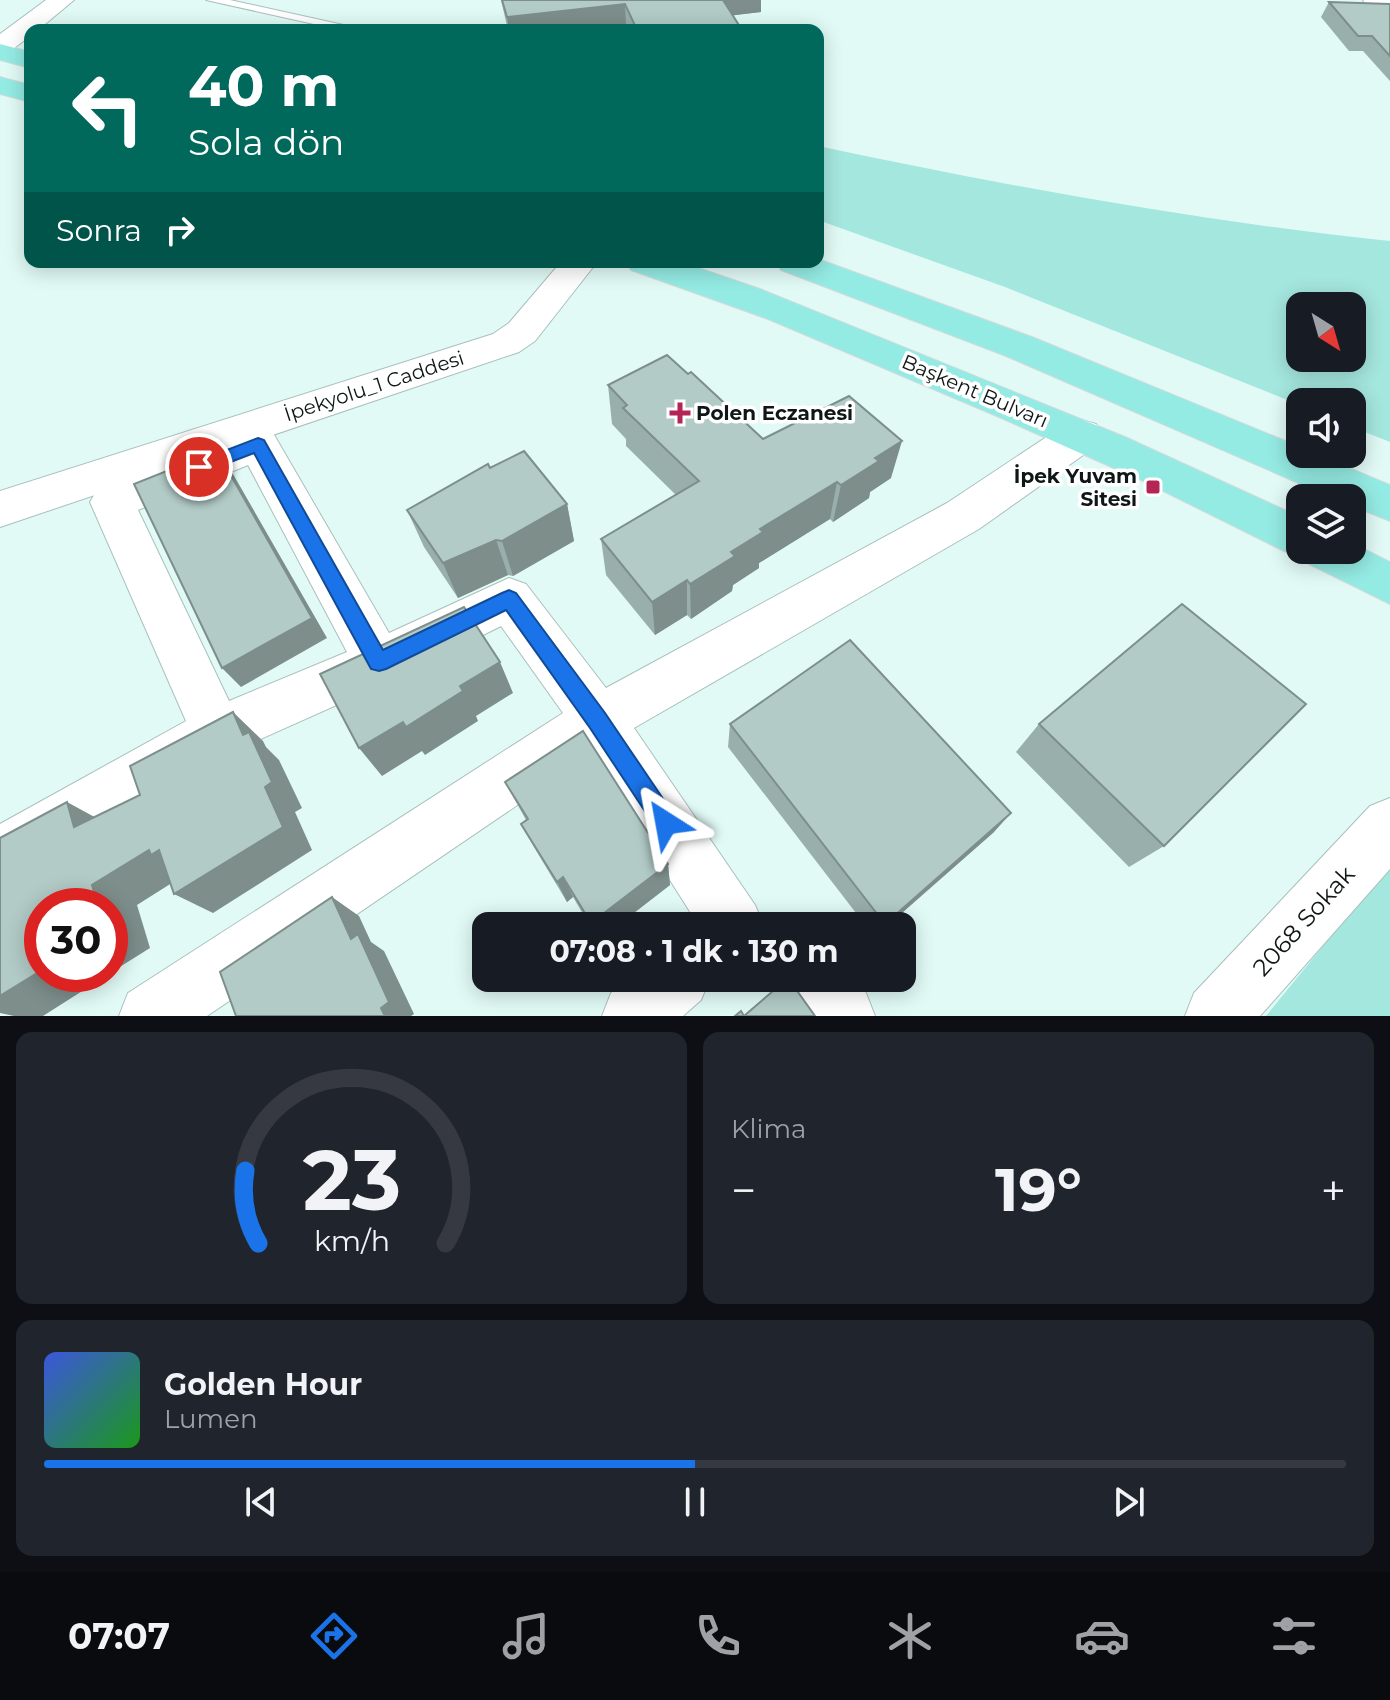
<!DOCTYPE html>
<html lang="tr">
<meta charset="utf-8">
<style>
body{margin:0;font-family:Montserrat,sans-serif;background:#20242c;color:#f1f3f6;height:100vh;display:flex;flex-direction:column;font-size:30px;white-space:nowrap}
*{box-sizing:border-box;margin:0}
p{font-size:26px;color:#9ea1a6}
.icon{flex:none;width:44px;height:44px;fill:none;stroke:currentColor;stroke-width:2;stroke-linecap:round;stroke-linejoin:round}
.map{position:relative;height:1016px;overflow:hidden}
.panel{display:flex;flex-direction:column;gap:16px;padding:16px;background:#0d0f14;flex:1}
.panel>*{flex:none}
.banner{position:absolute;left:24px;top:24px;width:800px;height:244px;border-radius:16px;box-shadow:0 4px 20px #0003;background:#00695c;color:#fff;overflow:hidden}
.needle{width:52px;rotate:143deg}
.buttons{position:absolute;left:1286px;top:292px;display:grid;gap:16px}
.buttons a{display:grid;place-items:center;width:80px;height:80px;border-radius:16px;background:#171b24;box-shadow:0 4px 20px #0003;font-size:40px}
.speed{position:absolute;left:24px;top:888px;display:flex;gap:16px;font-size:40px;font-weight:700;text-align:center}
.speed>*{display:grid;place-content:center;width:104px;height:104px;border-radius:50%;background:#171b24;box-shadow:0 4px 20px #0003;line-height:1}
.speed .limit{border:12px solid #d22;background:#fff;color:#111}
.pin{position:absolute;display:grid;place-items:center;width:68px;height:68px;color:#fff;margin:-34px;border:4px solid #fff;border-radius:50%;box-shadow:0 2px 8px #0007}
.me{position:absolute;width:88px;margin:-44px;rotate:326deg;stroke-linejoin:round;filter:drop-shadow(0 0 6px #0008)}
.turn{display:flex;align-items:center;gap:28px;height:168px;padding:0 32px;font-size:36px}
.turn .icon{width:104px;height:104px;stroke-width:2.5}
.turn b{display:block;font-size:56px;line-height:68px}
.then{display:flex;align-items:center;height:76px;padding:0 32px;background:#0003;gap:16px;font-size:30px}
.big{font-size:60px;font-weight:700;line-height:1.1}
.panel .tile{flex:1;display:flex;flex-direction:column;justify-content:center;gap:12px;min-width:0;padding:0 28px;border-radius:16px;background:#20242c}
.panel .dial{align-items:center;gap:0}
.dial svg{height:208px;overflow:visible;fill:none;stroke:#363941;stroke-width:7;stroke-linecap:round;text-anchor:middle}
.dial text{fill:#f1f3f6;stroke:none}
.song{display:flex;align-items:center;gap:24px}
.cover{width:96px;height:96px;border-radius:12px;background:linear-gradient(135deg,hsl(230 70% 55%),hsl(120 70% 35%))}
.played{height:8px;border-radius:4px;background:linear-gradient(90deg,#1a73e8 50%,#363941 50%)}
.keys{display:flex;justify-content:space-around;direction:ltr}
.heat{display:flex;justify-content:space-between;align-items:center;font-size:44px;direction:ltr}
.panel .tiles{flex:1;display:grid;gap:16px;grid-template-columns:1fr 1fr}
.tile:last-child{grid-column:span 2}
.trip{position:absolute;left:472px;top:912px;width:444px;height:80px;border-radius:16px;background:#171b24;box-shadow:0 4px 20px #0003;font-weight:700;line-height:80px;text-align:center}
.tabs{display:flex;height:128px;justify-content:space-around;align-items:center;background:#090b0e;color:#9ea1a6}
.tabs .icon{width:56px;height:56px}
.tabs .on{color:#1a73e8}
.tabs b{font-size:36px;color:#f1f3f6}
.map>svg:first-child{display:block}
.green{fill:#a4e7df;fill-rule:evenodd}
.lines{fill:none;stroke-linecap:round;stroke-linejoin:round}
.lane-casing{stroke:#a8c0bd;stroke-width:2}
.street-casing{stroke:#a8c0bd;stroke-width:2}
.secondary-casing{stroke:#a8c0bd;stroke-width:2}
.primary-casing{stroke:#d8dada;stroke-width:2}
.lane{fill:#fff;fill-rule:evenodd}
.street{fill:#fff;fill-rule:evenodd}
.secondary{fill:#fff;fill-rule:evenodd}
.primary{fill:#94ebe3;fill-rule:evenodd}
.wall{fill:#99afab}
.shaded-wall{fill:#7d8e8b}
.building{fill:#b2cbc7;stroke:#7d8e8b;stroke-width:2}
.route{fill:#1a73e8;stroke:#114b97;stroke-width:2}
.poi-dot{fill:#b42556;stroke:#fff;stroke-width:3}
.labels{text-anchor:middle;stroke-width:7;stroke-linejoin:round;paint-order:stroke}
.street-label{font-size:20px;fill:#0e1716;stroke:#fff}
.poi-label{font-size:20px;font-weight:bold;fill:#0e1716;stroke:#fff;text-anchor:start}
.near-street-label{font-size:24px;fill:#0e1716;stroke:#fff}
</style>
<div class="map">
<svg width="1390" height="1016" viewBox="0 0 1390 1016">
<rect width="100%" height="100%" fill="#e1faf6"/>
<path class="green" d="M818 146C1007 186 1198 221 1390 241V442L1352 427V402H1300V405L1005 287 818 220ZM1300 306H1352V358H1300Z
M1390 864V1016H1266Z"/>
<g class="lines">
<defs>
<path id="lane" d="M206 0H230L366 30H341Z"/>
<path id="street" d="M1363 0H1390V8L1366 5Z
M1081 420 1096 424 1102 435 1096 446 979 529 634 728 755 905 764 926H699L591 755 207 1016H119L128 993 563 713 501 626 397 678 236 750 20 876 0 885V824L186 721 90 502 97 490 243 433 258 428 273 433 389 633 509 578 526 584 606 688 947 503 1066 424ZM248 465 347 652 229 701 138 510Z
M1390 798V869L1260 1016H1185L1194 993 1370 806Z
M630 978H710L701 1000 683 1016H602L611 993Z
M785 978H854L866 993 875 1016H805Z"/>
<path id="secondary" d="M46 0H74L38 30H30V36L9 52 0 54V34Z
M561 262H597L535 341 519 352 0 527V491L493 334 509 323Z"/>
<path id="primary" d="M0 44 30 52V68L0 60Z
M0 77 30 85V102L0 94Z
M818 259 1032 337 1300 447V454H1316L1390 485V521L1352 506V498H1333L1006 356 781 270 776 262H818Z
M626 262H681L760 289 1125 437 1300 517V550H1352V543L1390 562V604L1307 563 1303 556 1284 551 1143 481 999 417 768 319 631 270Z"/>
</defs>
<use href="#lane" class="lane-casing"/>
<use href="#street" class="street-casing"/>
<use href="#secondary" class="secondary-casing"/>
<use href="#primary" class="primary-casing"/>
<use href="#lane" class="lane"/>
<use href="#street" class="street"/>
<use href="#secondary" class="secondary"/>
<use href="#primary" class="primary"/>
</g>
<path class="wall" d="M501 0H761V12L733 15 742 30H628L626 26 592 30H508Z
M1329 2 1390 4V81L1363 51H1349L1321 17Z
M688 374 763 439 891 478 870 492 869 498 833 522 830 519 759 563V568L733 585 732 591 691 619 687 615 655 635 606 575 601 539 676 495 626 446V439L612 424 608 385Z
M490 468 567 504 574 541 513 576 508 575 458 598 424 547 407 510Z
M730 724 994 832 887 926H866L728 747Z
M1039 724 1164 846 1129 867 1016 752Z
M505 782 668 864 670 885 617 926H590L573 897 567 902 534 847 521 824 526 820Z"/>
<path class="shaded-wall" d="M720 0H761V12L720 17Z
M625 4 626 26 592 30H509L507 17Z
M902 441 891 478 870 492 869 498 833 522 841 485 875 458Z
M217 451 233 474 327 638 241 687 222 668Z
M837 482 830 519 759 563V568L733 585 732 591 691 619 690 584 760 529Z
M567 504 574 541 513 576 502 541Z
M496 540 508 575 458 598 443 563Z
M687 580V615L655 635 652 602Z
M500 662 513 693 476 716 478 721 425 755 422 751 382 776 359 748Z
M233 712 263 741 266 747 279 760 302 808 295 812 312 850 213 913 174 894 265 787Z
M67 802 111 826 74 827Z
M1011 813 994 832 887 926H883Z
M149 850H159L186 874 137 905 150 948 110 973V906H98L92 885Z
M668 864 670 885 617 926H592L591 923Z
M563 877 573 897 567 902 557 882Z
M332 897 359 916 371 942 384 951 414 1014 411 1016H385Z
M42 970V974H109L43 1016H14L0 1013V996Z"/>
<path class="building" d="M502 0H723L742 30H637L625 4 507 17Z
M1329 2 1390 4V56L1372 36H1358Z
M667 355 688 374 691 372 763 439 849 396 902 441 875 458 879 461 841 485 837 482 760 529 763 532 731 552 735 556 690 584 687 580 652 602 601 539 699 481 623 408 627 405 608 385Z
M217 451 312 618 222 668 134 484Z
M524 451 567 504 502 541 496 540 443 563 407 510 488 464 490 468Z
M1182 604 1306 704 1164 846 1039 724Z
M464 607 500 662 460 686 463 691 406 727 403 722 359 748 320 674Z
M850 640 1011 813 885 924 730 724Z
M233 712 243 735 249 732 272 782 265 787 283 827 174 894 159 850 151 855 149 850 92 885 98 906H42V970L0 996V838L67 802 74 827 140 795 130 766Z
M583 731 668 864 591 923 563 877 557 882 521 824 528 819 505 782Z
M332 897 351 939 358 934 389 1002 381 1008 385 1016H236L220 972Z
M788 978 815 1016H744Z
M741 1011 744 1016H735Z"/>
<path class="route" d="M258 438 264 440 383 650 502 593 509 590 516 593 605 713 674 815 677 823 674 831 666 835 658 831 590 728 506 610 386 669 379 671 371 669 254 453 199 474 191 467 193 463Z"/>
<g class="poi-dot">
<path d="M676 401h8v8h8v8h-8v8h-8v-8h-8v-8h8z"/>
<rect x="1145" y="479" width="16" height="16" rx="4"/>
</g>
<g class="labels">
<g class="street-label">
<text transform="translate(374 386) rotate(-18)" y="7">İpekyolu_1 Caddesi</text>
<text transform="translate(975 391) rotate(23)" y="7">Başkent Bulvarı</text>
</g>
<g class="poi-label">
<text x="696" y="420">Polen Eczanesi</text>
<text x="1137" y="483" text-anchor="end">İpek Yuvam<tspan x="1137" dy="23">Sitesi</tspan></text>
</g>
<g class="near-street-label">
<text transform="translate(1304 921) rotate(-48)" y="8">2068 Sokak</text>
</g>
</g>
</svg>
<div class="buttons">
<a><svg class="needle" viewBox="-14 -14 28 28"><path d="M0-13l5 13h-10z" fill="#e53935"/><path d="M0 13l5-13h-10z" fill="#9ea1a6"/></svg></a>
<a><svg class="icon" aria-label="sound" viewBox="0 0 24 24"><path d="M4 9h4l5-4v14l-5-4H4zM17 9q2 3 0 6"/></svg></a>
<a><svg class="icon" aria-label="layers" viewBox="0 0 24 24"><path d="M12 4l9 5-9 5-9-5zM3 14l9 5 9-5"/></svg></a>
</div>
<div class="speed"><div class="limit">30</div></div>
<div class="pin" style="left:199px;top:467px;background:#d93025"><svg class="icon" aria-label="arrive" viewBox="0 0 24 24"><path d="M6 21V4h12l-3 4 3 4H6"/></svg></div>
<svg class="me" style="left:666px;top:823px" viewBox="-20 -20 40 40"><path d="M0-17L14 15 0 8-14 15z" fill="#1a73e8" stroke="#fff" stroke-width="4"/></svg>
<div class="trip">07:08 · 1 dk · 130 m</div>
<div class="banner">
<div class="turn"><svg class="icon" aria-label="left" viewBox="0 0 24 24"><path d="M17 20v-9H6M10 6l-5 5 5 5"/></svg><div><b>40 m</b>Sola dön</div></div>
<div class="then">Sonra<svg class="icon" aria-label="right" viewBox="0 0 24 24"><path d="M7 20v-9h11M14 6l5 5-5 5"/></svg></div>
</div>
</div>
<section class="panel">
<div class="tiles">
<div class="tile dial"><svg viewBox="0 0 100 80">
<path d="M14 69A42 42 0 1 1 86 69"/>
<path d="M14 69A42 42 0 0 1 9 41" stroke="#1a73e8"/>
<text x="50" y="56" font-size="32" font-weight="700">23</text>
<text x="50" y="72" font-size="11">km/h</text>
</svg></div>
<div class="tile"><p>Klima</p>
<div class="heat"><a>−</a><b class="big">19°</b><a>+</a></div>
</div>
<div class="tile">
<div class="song"><i class="cover"></i><div><b>Golden Hour</b><p>Lumen</p></div></div>
<div class="played"></div>
<div class="keys"><svg class="icon" aria-label="previous" viewBox="0 0 24 24"><path d="M18 5L8 12l10 7zM5 5v14"/></svg><svg class="icon" aria-label="pause" viewBox="0 0 24 24"><path d="M8 5v14M16 5v14"/></svg><svg class="icon" aria-label="next" viewBox="0 0 24 24"><path d="M6 5l10 7-10 7zM19 5v14"/></svg></div>
</div>
</div>
</section>
<nav class="tabs">
<b>07:07</b>
<svg class="icon on" aria-label="directions" viewBox="0 0 24 24"><path d="M12 3l9 9-9 9-9-9zM9 14v-3h6M13 9l2 2-2 2"/></svg>
<svg class="icon" aria-label="music" viewBox="0 0 24 24"><path d="M9 18V5l10-2v13"/><circle cx="6" cy="18" r="3"/><circle cx="16" cy="16" r="3"/></svg>
<svg class="icon" aria-label="phone" viewBox="0 0 24 24"><path d="M5 4h4l2 5-3 2q2 4 5 5l2-3 5 2v4C11 20 4 13 5 4z"/></svg>
<svg class="icon" aria-label="climate" viewBox="0 0 24 24"><path d="M12 3v18M4 7l16 10M4 17L20 7"/></svg>
<svg class="icon" aria-label="car" viewBox="0 0 24 24"><path d="M5 17H2v-5l4-1 3-4h7l3 4 3 1v5h-3M9 17h6M6 11h13"/><circle cx="7" cy="17" r="2"/><circle cx="17" cy="17" r="2"/></svg>
<svg class="icon" aria-label="filters" viewBox="0 0 24 24"><path d="M4 7h16M4 17h16"/><circle cx="9" cy="7" r="2"/><circle cx="15" cy="17" r="2"/></svg>
</nav>
